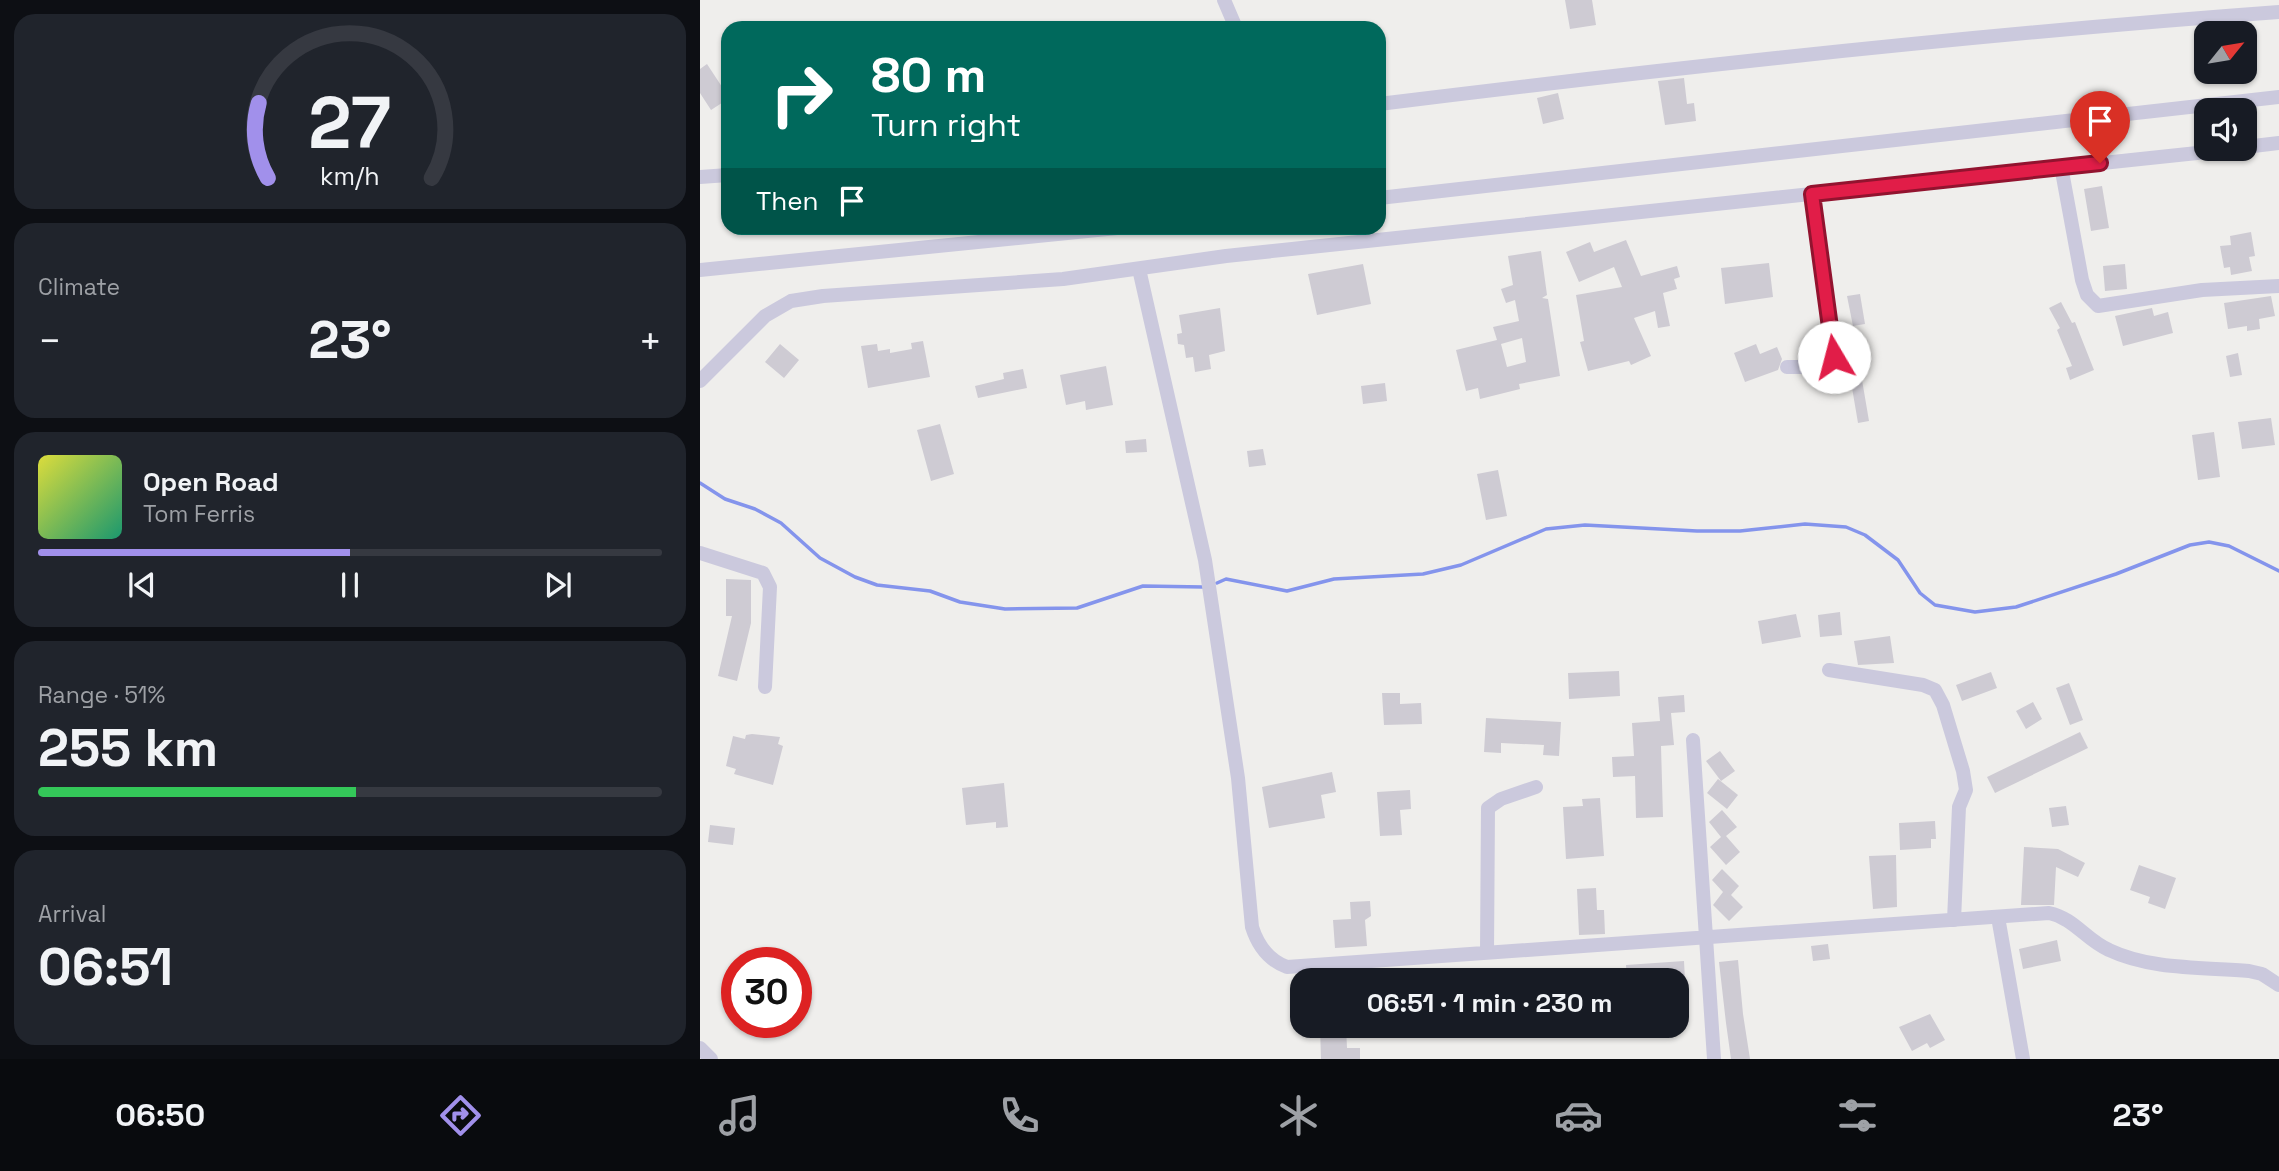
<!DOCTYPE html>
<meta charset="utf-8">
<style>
body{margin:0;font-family:"Space Grotesk",sans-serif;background:#20242c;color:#f1f3f6;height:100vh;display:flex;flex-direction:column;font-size:26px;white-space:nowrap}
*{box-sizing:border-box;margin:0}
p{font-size:23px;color:#9ea1a6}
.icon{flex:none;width:38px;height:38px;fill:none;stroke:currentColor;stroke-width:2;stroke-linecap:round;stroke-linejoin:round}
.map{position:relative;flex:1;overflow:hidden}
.drawer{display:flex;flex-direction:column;gap:14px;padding:14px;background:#0d0f14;width:700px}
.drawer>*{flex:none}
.banner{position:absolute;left:21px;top:21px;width:665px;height:214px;border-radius:21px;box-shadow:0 2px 5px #0004;background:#00695c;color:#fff;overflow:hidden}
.needle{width:46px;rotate:60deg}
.fabs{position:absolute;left:1494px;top:21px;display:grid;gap:14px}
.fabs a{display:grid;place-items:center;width:63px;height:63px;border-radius:14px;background:#171b24;box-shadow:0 2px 5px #0004;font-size:35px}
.speed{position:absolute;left:21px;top:947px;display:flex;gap:14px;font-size:35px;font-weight:700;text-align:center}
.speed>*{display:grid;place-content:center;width:91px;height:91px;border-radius:50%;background:#171b24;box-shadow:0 2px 5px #0004;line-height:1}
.speed .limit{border:10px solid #d22;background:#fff;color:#111}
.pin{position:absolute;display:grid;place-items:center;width:60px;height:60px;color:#fff;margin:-72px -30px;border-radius:50% 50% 50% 0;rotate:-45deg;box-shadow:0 0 7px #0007}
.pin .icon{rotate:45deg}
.me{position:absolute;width:77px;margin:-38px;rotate:352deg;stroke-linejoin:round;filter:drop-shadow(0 0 5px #0008)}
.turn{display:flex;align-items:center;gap:24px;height:147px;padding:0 35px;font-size:32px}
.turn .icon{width:91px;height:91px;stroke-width:2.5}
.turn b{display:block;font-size:49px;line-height:60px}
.then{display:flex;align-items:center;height:66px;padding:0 35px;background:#0003;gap:14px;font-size:26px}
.big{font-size:52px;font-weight:800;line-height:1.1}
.drawer .tile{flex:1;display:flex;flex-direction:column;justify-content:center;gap:10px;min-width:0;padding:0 24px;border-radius:21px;background:#20242c}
.drawer .dial{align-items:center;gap:0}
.dial svg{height:182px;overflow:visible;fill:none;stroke:#363941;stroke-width:7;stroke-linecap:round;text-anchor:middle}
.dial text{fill:#f1f3f6;stroke:none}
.song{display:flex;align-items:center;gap:21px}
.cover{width:84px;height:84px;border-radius:10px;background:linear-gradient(135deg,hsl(60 70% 55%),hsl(160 70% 35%))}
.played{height:7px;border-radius:4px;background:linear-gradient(90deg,#a190eb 50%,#363941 50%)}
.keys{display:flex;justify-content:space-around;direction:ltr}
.heat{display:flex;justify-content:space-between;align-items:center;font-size:38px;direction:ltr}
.charge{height:10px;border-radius:5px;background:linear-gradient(90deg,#34c759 51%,#363941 0)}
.trip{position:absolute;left:590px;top:968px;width:399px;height:70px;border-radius:21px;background:#171b24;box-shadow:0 2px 5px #0004;font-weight:800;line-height:70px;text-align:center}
.tab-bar{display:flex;height:112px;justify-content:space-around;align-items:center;background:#090b0e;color:#9ea1a6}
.tab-bar .icon{width:49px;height:49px}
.tab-bar .on{color:#a190eb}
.tab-bar b{font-size:32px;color:#f1f3f6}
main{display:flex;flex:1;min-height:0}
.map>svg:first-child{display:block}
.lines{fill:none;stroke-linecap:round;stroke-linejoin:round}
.stream{stroke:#8494ec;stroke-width:3.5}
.building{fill:#cecbd3;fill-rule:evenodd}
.minor{stroke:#cbc9dd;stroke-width:14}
.route-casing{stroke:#92132f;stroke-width:18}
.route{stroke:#e11d48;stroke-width:12}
</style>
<main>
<section class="drawer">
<div class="tile dial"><svg viewBox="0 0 100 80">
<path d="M14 69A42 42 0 1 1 86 69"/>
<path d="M14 69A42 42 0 0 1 10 36" stroke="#a190eb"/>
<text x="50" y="56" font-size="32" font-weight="700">27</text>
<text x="50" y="72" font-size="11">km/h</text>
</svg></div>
<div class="tile"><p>Climate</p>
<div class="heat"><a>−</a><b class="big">23°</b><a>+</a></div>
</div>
<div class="tile">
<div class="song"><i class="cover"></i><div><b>Open Road</b><p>Tom Ferris</p></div></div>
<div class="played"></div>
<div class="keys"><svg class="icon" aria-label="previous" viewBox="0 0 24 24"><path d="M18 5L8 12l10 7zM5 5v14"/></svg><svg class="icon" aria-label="pause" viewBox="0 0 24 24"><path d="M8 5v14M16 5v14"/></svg><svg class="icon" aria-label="next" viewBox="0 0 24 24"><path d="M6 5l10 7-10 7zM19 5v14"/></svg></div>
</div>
<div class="tile"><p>Range · 51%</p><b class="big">255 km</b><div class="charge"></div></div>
<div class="tile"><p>Arrival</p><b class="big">06:51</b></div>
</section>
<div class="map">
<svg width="1579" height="1059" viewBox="0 0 1579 1059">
<rect width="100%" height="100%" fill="#efeeec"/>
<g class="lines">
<path class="stream" d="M0 483 25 499 55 509 81 523 120 558 155 577 177 585 230 591 260 602 305 609 377 608 443 586 503 587
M517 583 526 579 587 591 634 579 723 574 761 565 846 529 885 525 997 531H1040L1105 524 1146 527 1165 535 1198 560 1220 593 1235 605 1275 612 1316 607 1416 574 1490 545 1509 542 1529 546 1579 571"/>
</g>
<path class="building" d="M865 0H892L896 25 870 29Z
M7 64 28 96V99L11 110 0 93V69Z
M984 78 987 104 994 103 996 121 965 125 958 81Z
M858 93 864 119 843 124 837 98Z
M1402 186 1409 228 1391 231 1384 189Z
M1551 232 1555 256 1549 257 1552 271 1531 275 1530 267 1524 268 1520 246 1531 245 1530 236Z
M926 240 941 276 977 266 980 277 974 279 977 289 963 293 970 326 958 328 955 311 934 318 951 356 931 365 929 361 888 371 880 342 884 341 876 295 922 287 914 267 879 282 866 252 890 242 894 252Z
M841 251 847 295 842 298 848 299 860 376 819 384 820 389 780 399 778 388 766 391 756 350 797 340 793 327 819 321 815 300 806 303 801 289 813 285 808 256ZM822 338 826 362 807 367 801 344Z
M1069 263 1073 297 1025 304 1021 268Z
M663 264 671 304 617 315 608 274Z
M1425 264 1427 289 1405 291 1403 266Z
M1160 294 1165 324 1153 326 1147 296Z
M1571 296 1575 316 1559 319 1560 329 1547 331V326L1528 329 1524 303Z
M1361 302 1372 323 1375 322 1394 370 1370 380 1366 368 1372 366 1357 330 1360 328 1349 308Z
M520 308 525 351 509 355 511 369 495 372 493 357 486 358 484 345 478 344 477 334 482 333 479 315Z
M1452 308 1454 316 1468 312 1473 333 1423 346 1415 316Z
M223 341 230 377 168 388 161 346 177 344 178 351 190 349V353L212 349 211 343Z
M80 344 99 360 84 378 65 362Z
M1056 344 1060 354 1077 347 1082 359 1078 370 1045 382 1034 353Z
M1538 353 1542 375 1530 377 1526 356Z
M406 366 413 405 386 410 385 401 366 405 360 375Z
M323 369 327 388 278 398 275 386 304 379 303 373Z
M1161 374 1169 421 1158 423 1150 376Z
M685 383 687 401 663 404 661 386Z
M1571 418 1575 445 1542 449 1538 422Z
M240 424 254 474 231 481 217 430Z
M1514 432 1520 477 1498 480 1492 435Z
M446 439 447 452 426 453 425 441Z
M563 449 566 465 549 467 547 451Z
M798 470 807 516 786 520 777 474Z
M26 579 51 580V623L37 681 18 676 32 616H26Z
M1140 612 1142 635 1120 637 1118 615Z
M1096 614 1101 637 1062 644 1058 621Z
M1190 636 1194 663 1158 665 1154 641Z
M919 671 920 696 869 699 868 673Z
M1291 672 1297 688 1262 701 1256 685Z
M1369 683 1383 720 1370 725 1356 688Z
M682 693H700V704L721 703 722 724 684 725Z
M984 695 985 712 971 713 974 745 961 746 963 817 936 818 935 776 913 777 912 757 934 756 932 723 960 721 958 697Z
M1333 702 1342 719 1326 729 1316 711Z
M786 718 861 722 859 756 843 755 844 745 801 743V753L784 752Z
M1380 732 1388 748 1295 793 1287 777Z
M52 734 80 737 78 744 83 746 73 785 34 774 36 769 26 766 33 736 45 739 46 735Z
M1020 751 1035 771 1021 781 1006 761Z
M632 772 636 792 621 795 625 818 569 828 562 787Z
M1018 779 1038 795 1027 809 1007 793Z
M304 783 308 827 296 828V822L266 825 262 788Z
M710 790 711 809 700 810 702 835 680 836 677 792Z
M900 798 904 856 866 859 863 807 883 806 882 799Z
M1366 806 1369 825 1352 827 1349 808Z
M1022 810 1037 827 1026 836 1040 852 1026 865 1010 847 1021 837 1009 822Z
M1235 821 1236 839H1231V848L1200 850 1199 823Z
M10 825 35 828 33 845 8 842Z
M1324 847 1358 849 1385 863 1378 877 1356 867 1354 905H1321Z
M1196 855 1197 907 1173 909 1169 856Z
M1439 865 1476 878 1465 909 1448 903 1450 897 1430 890Z
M1022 869 1039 886 1031 895 1043 907 1029 921 1013 905 1023 892 1012 880Z
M896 888 897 910H904L905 934 879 935 877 889Z
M670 901 671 916 665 920 667 946 635 948 633 920 651 919 650 902Z
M1357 940 1361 961 1323 969 1319 949Z
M1128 944 1130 959 1113 961 1111 946Z
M1038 960 1043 1014 1050 1059H1031L1026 1023 1019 962Z
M984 961 985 980H927L926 965Z
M1230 1014 1245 1040 1230 1048 1227 1043 1212 1051 1199 1027Z
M620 1026H646L647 1048H660V1059H621Z"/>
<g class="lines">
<path class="minor" d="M524 0 536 28
M679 104C978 67 1278 34 1579 12
M1545 147 1579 143
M1361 166 1382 280 1387 295 1398 306 1502 290 1579 286
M0 177 28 175
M679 198 1579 97
M439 269 505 560 538 778 552 927C558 946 568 960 587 967L1349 913C1374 918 1386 940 1409 950 1451 970 1503 967 1549 971L1562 974 1579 985
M0 270 417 228
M1087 367H1127L1134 357 1112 194
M0 381 65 316 91 301 123 296 363 279 526 256 1535 149
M0 553 63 573 70 587 65 687
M1129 670 1223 685 1235 690 1243 705 1263 771 1266 790 1259 807 1254 920
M993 740 1014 1059
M1298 917 1323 1059
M787 952 788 808 801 799 836 787
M0 1048 11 1059"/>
</g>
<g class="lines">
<defs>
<path id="route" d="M1134 357 1112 194 1400 163"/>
</defs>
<use href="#route" class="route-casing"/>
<use href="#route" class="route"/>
</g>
</svg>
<div class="fabs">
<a><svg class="needle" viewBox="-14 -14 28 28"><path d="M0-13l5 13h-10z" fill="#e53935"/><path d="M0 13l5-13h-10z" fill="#9ea1a6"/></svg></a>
<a><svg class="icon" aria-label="sound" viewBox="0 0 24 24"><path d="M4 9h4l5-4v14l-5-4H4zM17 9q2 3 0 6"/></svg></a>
</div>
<div class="speed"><div class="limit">30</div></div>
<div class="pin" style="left:1400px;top:163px;background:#d93025"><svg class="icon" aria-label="arrive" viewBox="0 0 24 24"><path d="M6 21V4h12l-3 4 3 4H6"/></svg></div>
<svg class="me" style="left:1134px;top:357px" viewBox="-20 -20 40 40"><circle r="19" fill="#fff"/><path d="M0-13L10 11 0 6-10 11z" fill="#e11d48"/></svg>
<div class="trip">06:51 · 1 min · 230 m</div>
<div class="banner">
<div class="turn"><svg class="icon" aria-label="right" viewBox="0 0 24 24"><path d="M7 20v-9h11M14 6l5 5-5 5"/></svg><div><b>80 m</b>Turn right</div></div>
<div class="then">Then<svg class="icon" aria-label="arrive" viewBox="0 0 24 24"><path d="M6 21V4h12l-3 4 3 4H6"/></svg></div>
</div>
</div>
</main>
<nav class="tab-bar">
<b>06:50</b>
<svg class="icon on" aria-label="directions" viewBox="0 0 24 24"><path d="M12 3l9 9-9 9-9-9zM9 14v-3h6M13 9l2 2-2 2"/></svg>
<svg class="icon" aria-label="music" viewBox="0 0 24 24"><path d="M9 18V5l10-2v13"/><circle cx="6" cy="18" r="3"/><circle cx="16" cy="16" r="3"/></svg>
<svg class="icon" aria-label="phone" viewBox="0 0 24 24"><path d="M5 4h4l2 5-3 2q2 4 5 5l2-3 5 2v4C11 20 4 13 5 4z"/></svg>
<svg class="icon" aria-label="climate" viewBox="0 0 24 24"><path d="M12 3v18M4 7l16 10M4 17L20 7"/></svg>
<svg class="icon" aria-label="car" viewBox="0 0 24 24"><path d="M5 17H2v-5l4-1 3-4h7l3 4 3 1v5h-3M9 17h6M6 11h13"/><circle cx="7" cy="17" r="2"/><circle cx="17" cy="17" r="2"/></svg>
<svg class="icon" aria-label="filters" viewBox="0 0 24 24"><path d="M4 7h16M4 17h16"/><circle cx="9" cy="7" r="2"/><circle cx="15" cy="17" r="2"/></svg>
<b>23°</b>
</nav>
